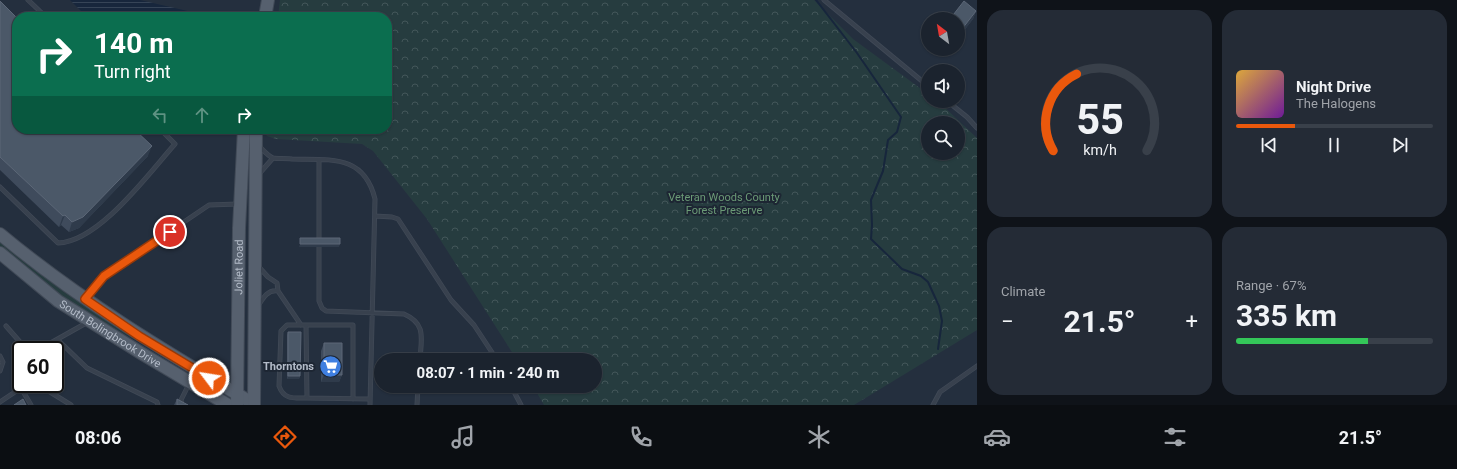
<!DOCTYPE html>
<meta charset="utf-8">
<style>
body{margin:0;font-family:Roboto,sans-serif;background:#242b36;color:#f1f3f6;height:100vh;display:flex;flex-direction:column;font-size:15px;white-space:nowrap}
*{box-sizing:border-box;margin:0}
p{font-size:13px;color:#a0a4aa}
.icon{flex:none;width:22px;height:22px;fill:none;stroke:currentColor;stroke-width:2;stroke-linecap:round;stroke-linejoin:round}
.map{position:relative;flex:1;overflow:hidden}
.drawer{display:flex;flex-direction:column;gap:10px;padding:10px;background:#0f1319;width:480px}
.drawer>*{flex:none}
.banner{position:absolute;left:12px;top:12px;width:380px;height:122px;border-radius:16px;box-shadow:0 1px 3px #0004,0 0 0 1px #39404a;background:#0b6e4f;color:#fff;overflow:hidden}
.needle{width:26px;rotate:329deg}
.fabs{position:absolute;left:921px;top:12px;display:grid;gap:8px}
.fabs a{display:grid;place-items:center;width:44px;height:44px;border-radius:50%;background:#1b232e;box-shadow:0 1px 3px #0004,0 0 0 1px #39404a;font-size:20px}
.speed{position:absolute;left:12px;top:341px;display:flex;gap:8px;font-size:20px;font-weight:700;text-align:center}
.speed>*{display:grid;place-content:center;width:52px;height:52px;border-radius:50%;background:#1b232e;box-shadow:0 1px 3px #0004,0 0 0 1px #39404a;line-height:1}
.speed .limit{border:2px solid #111;border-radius:6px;background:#fff;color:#111}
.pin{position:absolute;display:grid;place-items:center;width:34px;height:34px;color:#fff;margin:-17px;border:2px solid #fff;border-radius:50%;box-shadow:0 1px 4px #0007}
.me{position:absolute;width:44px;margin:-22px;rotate:301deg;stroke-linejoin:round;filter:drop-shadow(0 0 3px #0008)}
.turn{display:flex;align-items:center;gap:14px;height:84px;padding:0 16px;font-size:18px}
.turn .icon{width:52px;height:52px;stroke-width:2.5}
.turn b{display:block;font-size:28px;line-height:34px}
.lanes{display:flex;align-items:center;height:38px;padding:0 16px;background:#0003;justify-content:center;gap:20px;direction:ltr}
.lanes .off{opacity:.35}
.big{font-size:30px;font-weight:700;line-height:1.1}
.drawer .widget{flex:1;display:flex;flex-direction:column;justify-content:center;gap:6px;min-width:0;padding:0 14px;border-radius:16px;background:#242b36}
.drawer .dial{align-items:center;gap:0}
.dial svg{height:104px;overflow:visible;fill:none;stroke:#39404a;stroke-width:7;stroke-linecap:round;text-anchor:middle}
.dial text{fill:#f1f3f6;stroke:none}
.song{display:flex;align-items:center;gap:12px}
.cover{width:48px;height:48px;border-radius:6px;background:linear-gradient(135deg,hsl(40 70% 55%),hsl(280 70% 35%))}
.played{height:4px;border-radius:2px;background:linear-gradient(90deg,#ea580c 30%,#39404a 30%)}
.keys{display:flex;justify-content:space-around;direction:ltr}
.heat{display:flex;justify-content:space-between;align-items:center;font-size:22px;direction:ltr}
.charge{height:6px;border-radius:3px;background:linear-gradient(90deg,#34c759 67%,#39404a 0)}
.drawer .tiles{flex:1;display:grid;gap:10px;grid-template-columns:repeat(2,1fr)}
.trip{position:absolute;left:374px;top:353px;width:228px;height:40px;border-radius:20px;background:#1b232e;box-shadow:0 1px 3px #0004,0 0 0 1px #39404a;font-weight:700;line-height:40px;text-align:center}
.tab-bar{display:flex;height:64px;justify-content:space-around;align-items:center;background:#0b0e12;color:#a0a4aa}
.tab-bar .icon{width:28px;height:28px}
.tab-bar .active{color:#ea580c}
.tab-bar b{font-size:18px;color:#f1f3f6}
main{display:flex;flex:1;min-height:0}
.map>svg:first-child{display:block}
.green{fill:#263c3f}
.forest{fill:url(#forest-crowns);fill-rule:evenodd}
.water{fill:url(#water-rules)}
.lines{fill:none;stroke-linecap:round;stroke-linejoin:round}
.stream{stroke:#17263c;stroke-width:2}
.lane-casing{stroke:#414a57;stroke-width:5}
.primary-casing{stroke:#414a57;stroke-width:14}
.lane{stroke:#38414e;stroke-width:3.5}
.primary{stroke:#56606e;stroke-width:12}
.wall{fill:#3f4b5c}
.shaded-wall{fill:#2f3b4b}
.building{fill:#4b5868;stroke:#5c6777}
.route-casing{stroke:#983908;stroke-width:10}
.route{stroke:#ea580c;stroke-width:7}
.labels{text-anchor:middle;stroke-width:4;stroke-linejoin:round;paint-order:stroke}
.park-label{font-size:11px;fill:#6b9a76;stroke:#1d2633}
.street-label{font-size:11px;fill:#b4bcc9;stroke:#1d2633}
.poi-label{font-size:11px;font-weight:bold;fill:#b4bcc9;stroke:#1d2633;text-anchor:end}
</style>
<main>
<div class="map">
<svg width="977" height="405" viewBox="0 0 977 405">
<defs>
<pattern id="forest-crowns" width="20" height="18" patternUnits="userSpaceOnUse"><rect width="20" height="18" fill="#263c3f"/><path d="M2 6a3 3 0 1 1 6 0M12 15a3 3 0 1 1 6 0" fill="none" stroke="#435659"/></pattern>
<pattern id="water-rules" width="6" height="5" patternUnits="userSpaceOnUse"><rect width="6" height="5" fill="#17263c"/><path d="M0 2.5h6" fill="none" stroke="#364457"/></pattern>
</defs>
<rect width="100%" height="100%" fill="#242f3e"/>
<path class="green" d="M0 240 146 345V346L59 297 0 247Z"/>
<path class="forest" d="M280 0H814L853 39 928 94V101H937L941 104 977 138V330L854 405H544L533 386H595V360H517L427 219 373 151 362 144 276 139 267 136 263 130V129H387V17H278ZM928 123H958V153H928Z"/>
<path class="water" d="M70 0H140L192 12 204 17H87Z"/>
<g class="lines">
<path class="stream" d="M816 0 857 53 901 117 897 132 888 140 883 171 871 200 872 225 871 239 902 269 921 276 928 282 939 306 942 321 938 349"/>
<defs>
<path id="lane" d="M28 0 46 17
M824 0 928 86
M947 101 967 117 977 128
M259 146C263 150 268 156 273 158 278 159 286 158 292 159 330 160 364 154 375 199L370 405
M319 160V240
M259 174 273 158
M0 187 58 243C99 242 149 173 175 144L160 129
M375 216 392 217 398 219 451 300 474 325 497 360
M319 247V301L322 308 326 311 404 314C427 324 421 339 420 360
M258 266 268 277 277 283 278 291 301 325
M86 297 104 276 209 205 238 204
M258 306C263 298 268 289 278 291
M306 325H287L281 331 279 386C284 400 294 398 307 398
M6 326 27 350
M58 340 87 368 157 402 158 405
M38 350 88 322
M0 356 3 362 0 371
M37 384 71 405
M511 386 521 405
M353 399V325H306L307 398 370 399
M0 402 21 388 31 405
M182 405 181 400 189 384
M417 405 418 386
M933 405 940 392 977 366"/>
<g id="primary">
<path d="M265 17 268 0"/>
<path d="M0 234C79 300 166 352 254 404"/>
<path id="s1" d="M0 253 58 301 141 353 228 405"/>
<path id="s2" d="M237 405 239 228 244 129"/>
<path d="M254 405 256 129"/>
</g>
</defs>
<use href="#lane" class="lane-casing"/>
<use href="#primary" class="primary-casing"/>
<use href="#lane" class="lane"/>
<use href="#primary" class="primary"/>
</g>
<path class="wall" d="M0 1 148 156 79 228 69 232 61 225 59 227 0 170Z
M976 11 973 19 959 37 958 36V19Z
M288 332 300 376 299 379H287V335Z
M324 343 342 375 339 382H321V351Z
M177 399 188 405H174Z"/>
<path class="shaded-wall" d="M976 11 973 19 959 37 962 29Z
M152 146 148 156 79 228 69 232 72 222Z
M65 215 61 225 59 227 63 216Z
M300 244H340L339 247H299Z
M324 375H342L339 382H321Z
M288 376H300L299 379H287Z"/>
<path class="building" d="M0 1 17 18V129H134L152 146 83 217 72 222 65 215 63 216 0 157Z
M964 1 976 11 962 29 958 27V19H950Z
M300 238H340V244H300Z
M288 332H301L300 376H288Z
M324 343H342V375H324Z
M23 399 26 405H14Z
M177 399 188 405H177Z"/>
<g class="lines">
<defs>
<path id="route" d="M170 232 104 276 85 299 139 336 209 378"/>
</defs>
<use href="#route" class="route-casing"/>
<use href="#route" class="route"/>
</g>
<defs>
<symbol id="supermarket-disc" viewBox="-11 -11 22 22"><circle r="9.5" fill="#3f7fe0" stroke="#1d2633"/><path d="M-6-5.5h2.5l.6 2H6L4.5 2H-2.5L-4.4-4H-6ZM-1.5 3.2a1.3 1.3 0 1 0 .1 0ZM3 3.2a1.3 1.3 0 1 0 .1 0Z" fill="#fff"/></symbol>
</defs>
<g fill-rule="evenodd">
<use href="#supermarket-disc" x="318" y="354" width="25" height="25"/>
</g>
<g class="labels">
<g class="park-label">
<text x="724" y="201">Veteran Woods County<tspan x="724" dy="13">Forest Preserve</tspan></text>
</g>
<g class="street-label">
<text dy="4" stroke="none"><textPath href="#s2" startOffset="138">Joliet Road</textPath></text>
<text dy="4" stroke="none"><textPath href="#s1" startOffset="137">South Bolingbrook Drive</textPath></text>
</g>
<g class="poi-label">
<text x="314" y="370">Thorntons</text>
</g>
</g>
</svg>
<div class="fabs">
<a><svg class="needle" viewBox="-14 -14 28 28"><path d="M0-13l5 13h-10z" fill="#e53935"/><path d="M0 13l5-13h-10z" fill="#a0a4aa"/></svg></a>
<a><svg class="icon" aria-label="sound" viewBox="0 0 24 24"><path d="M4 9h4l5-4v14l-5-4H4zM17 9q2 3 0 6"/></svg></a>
<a><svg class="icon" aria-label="search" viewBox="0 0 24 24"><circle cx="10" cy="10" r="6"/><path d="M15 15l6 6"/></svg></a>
</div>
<div class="speed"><div class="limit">60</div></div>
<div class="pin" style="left:170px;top:232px;background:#d93025"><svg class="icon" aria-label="arrive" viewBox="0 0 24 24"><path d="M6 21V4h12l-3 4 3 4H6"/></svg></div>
<svg class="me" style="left:209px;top:378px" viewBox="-20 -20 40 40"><circle r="17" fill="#ea580c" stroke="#fff" stroke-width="3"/><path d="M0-11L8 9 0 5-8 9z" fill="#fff"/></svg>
<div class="trip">08:07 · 1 min · 240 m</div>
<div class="banner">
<div class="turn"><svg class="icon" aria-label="right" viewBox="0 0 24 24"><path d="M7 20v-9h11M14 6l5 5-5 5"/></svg><div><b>140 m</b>Turn right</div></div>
<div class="lanes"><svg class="icon off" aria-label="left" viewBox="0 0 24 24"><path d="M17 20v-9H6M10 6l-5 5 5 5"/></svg><svg class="icon off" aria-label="ahead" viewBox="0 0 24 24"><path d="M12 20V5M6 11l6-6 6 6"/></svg><svg class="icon" aria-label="right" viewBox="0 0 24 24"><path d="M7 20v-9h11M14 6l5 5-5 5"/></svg></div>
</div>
</div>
<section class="drawer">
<div class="tiles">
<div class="widget dial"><svg viewBox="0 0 100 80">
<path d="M14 69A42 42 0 1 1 86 69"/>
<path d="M14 69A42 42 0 0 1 32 10" stroke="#ea580c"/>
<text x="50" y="56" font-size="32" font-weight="700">55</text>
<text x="50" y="72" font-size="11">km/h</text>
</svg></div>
<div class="widget">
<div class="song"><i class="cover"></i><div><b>Night Drive</b><p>The Halogens</p></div></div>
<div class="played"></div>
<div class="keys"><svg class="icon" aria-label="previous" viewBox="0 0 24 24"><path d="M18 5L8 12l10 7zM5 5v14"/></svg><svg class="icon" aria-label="pause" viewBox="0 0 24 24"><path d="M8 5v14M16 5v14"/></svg><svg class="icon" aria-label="next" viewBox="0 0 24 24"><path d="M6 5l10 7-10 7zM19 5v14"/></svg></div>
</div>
<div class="widget"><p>Climate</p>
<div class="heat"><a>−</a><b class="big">21.5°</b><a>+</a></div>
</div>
<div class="widget"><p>Range · 67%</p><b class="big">335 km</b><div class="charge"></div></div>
</div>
</section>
</main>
<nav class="tab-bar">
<b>08:06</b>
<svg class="icon active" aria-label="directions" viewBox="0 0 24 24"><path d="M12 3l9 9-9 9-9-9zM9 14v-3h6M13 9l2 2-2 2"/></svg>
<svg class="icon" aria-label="music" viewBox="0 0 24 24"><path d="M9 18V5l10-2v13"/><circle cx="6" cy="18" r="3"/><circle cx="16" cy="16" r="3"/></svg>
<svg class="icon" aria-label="phone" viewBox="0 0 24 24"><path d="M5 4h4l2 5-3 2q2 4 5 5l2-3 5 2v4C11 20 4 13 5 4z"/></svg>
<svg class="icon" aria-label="climate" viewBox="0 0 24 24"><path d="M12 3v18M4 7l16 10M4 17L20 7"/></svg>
<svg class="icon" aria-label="car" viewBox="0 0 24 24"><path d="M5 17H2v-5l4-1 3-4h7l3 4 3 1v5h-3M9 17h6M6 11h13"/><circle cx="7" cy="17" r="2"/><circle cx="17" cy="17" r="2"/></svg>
<svg class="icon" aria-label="filters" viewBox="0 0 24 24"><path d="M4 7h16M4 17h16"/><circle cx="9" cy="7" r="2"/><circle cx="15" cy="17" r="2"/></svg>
<b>21.5°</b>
</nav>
